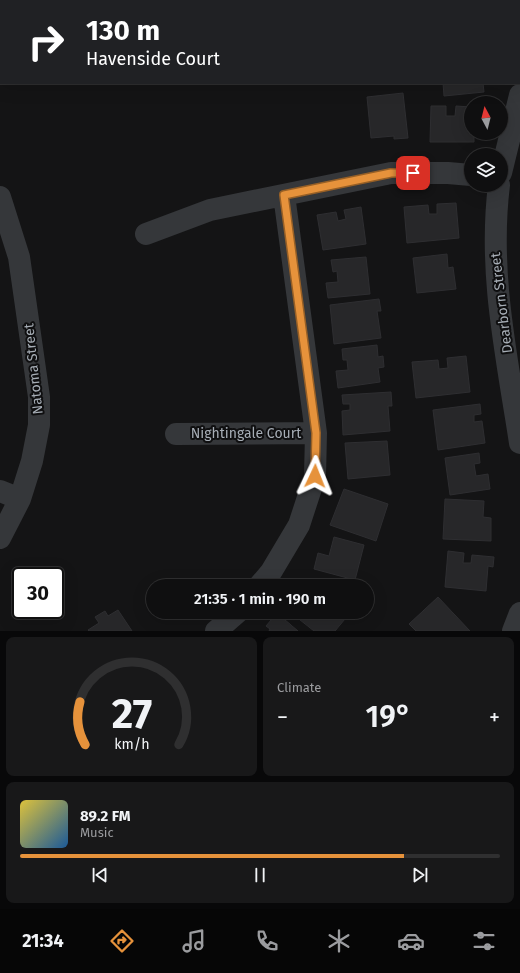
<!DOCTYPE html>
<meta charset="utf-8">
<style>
body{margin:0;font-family:"Fira Sans",sans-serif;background:#181819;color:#f1f3f6;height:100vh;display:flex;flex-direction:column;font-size:15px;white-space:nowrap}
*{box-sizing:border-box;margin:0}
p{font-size:13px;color:#9b9c9f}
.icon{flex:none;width:22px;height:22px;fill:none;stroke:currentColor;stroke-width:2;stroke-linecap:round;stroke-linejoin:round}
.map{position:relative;height:631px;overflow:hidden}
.sheet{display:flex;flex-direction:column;gap:6px;padding:6px;background:#080809;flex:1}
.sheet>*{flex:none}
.top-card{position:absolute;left:0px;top:0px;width:520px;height:84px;box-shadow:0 4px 16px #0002,0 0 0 1px #2f2f30;background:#202124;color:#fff;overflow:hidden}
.needle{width:26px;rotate:353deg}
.tools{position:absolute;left:464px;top:96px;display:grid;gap:8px}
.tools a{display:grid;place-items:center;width:44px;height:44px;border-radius:50%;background:#0f0f10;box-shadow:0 4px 16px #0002,0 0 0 1px #2f2f30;font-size:20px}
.speed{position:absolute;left:12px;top:567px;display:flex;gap:8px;font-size:20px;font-weight:700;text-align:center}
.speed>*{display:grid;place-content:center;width:52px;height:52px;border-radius:50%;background:#0f0f10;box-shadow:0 4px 16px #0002,0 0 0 1px #2f2f30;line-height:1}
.speed .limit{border:2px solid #111;border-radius:6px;background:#fff;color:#111}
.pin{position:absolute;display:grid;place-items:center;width:34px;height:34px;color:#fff;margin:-17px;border-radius:8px;box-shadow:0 2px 6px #0006}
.me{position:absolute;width:44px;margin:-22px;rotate:2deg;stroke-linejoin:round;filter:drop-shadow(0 0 3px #0008)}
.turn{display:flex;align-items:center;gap:14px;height:84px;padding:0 20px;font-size:18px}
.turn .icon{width:52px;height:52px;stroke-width:2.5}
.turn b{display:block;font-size:28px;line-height:34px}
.big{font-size:30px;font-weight:600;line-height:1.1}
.sheet .card{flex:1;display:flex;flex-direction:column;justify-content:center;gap:6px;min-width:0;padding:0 14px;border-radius:8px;background:#181819}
.sheet .dial{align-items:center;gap:0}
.dial svg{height:104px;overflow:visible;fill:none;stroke:#2f2f30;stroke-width:7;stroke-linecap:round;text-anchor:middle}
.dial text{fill:#f1f3f6;stroke:none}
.song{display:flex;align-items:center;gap:12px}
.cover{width:48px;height:48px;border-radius:6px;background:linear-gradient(135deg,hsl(50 70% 55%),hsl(210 70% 35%))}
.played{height:4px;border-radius:2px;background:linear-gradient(90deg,#e6923b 80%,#2f2f30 80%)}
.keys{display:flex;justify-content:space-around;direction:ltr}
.heat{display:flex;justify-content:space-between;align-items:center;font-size:22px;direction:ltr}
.sheet .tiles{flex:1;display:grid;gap:6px;grid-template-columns:1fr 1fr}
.card:last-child{grid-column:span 2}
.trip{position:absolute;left:146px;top:579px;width:228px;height:40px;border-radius:20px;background:#0f0f10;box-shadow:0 4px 16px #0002,0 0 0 1px #2f2f30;font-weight:600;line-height:40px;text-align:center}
.tabs{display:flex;height:64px;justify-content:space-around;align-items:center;background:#060606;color:#9b9c9f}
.tabs .icon{width:28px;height:28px}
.tabs .on{color:#e6923b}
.tabs b{font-size:18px;color:#f1f3f6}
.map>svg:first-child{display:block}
.building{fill:#272729;stroke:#2e2e31}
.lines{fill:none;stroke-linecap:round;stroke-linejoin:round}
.minor{stroke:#35373a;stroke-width:22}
.route-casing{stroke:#965f26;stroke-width:10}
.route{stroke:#e6923b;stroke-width:7}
.labels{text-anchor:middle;stroke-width:4;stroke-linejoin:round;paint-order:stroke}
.street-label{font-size:14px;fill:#a6adb5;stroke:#0f0f10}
</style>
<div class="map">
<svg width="520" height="631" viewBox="0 0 520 631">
<rect width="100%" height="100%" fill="#141415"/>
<path class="building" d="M443 83H483L484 92 444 96Z
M403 93 408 138 394 139V136L371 138 367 97Z
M431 106H446V116H455L456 106 471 107V133H474V142H430Z
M456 203 459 238 407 243 404 207 428 205 429 214H437V204Z
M361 207 366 244 323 250 317 215 336 212 338 221 346 219 344 210Z
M447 254 448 268 453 267 456 289 417 293 413 258Z
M366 257 370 294 328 298 326 283 338 282 337 271 333 272 331 260Z
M379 299 381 311H377L381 338 334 344 330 305Z
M377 345 378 357 383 356 384 367 378 368 380 382 338 388 336 371 348 370 347 360H343L342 349Z
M466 356 470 392 416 398 412 362 438 360 439 369 448 368 447 358Z
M391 392 392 406H388L390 431 343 435 342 411 350 410V404H343L342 395Z
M480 404 481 414 474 415V422L482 421 485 443 438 450 433 410Z
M387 441 390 475 348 479 345 443Z
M479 453 480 463 474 464 476 476 488 474 490 489 450 495 445 458Z
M344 489 388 504 376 541 330 525Z
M445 499 484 501 483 517 491 518V541L443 539Z
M334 537 364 545 355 580 314 569 318 553 329 556Z
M448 551 464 553 463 563H471L472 555 494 557 493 567 488 566 486 591 445 587Z
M308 580 316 586H303Z
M438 597 470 631H416L409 624Z
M118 610 132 631H89L88 630 99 623 95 617 105 611 108 616Z
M290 612H348L350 613 335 631H314Z
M277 613 298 631H269L270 629 266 626Z"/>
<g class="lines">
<path class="minor" d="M64 0V1
M84 0V1
M315 1 323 0
M0 53H1
M501 173 520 95
M499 185C488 273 507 357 520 443
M0 197 19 257 39 397V425L32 461 20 499 0 538
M146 234 210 210 391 173H448L471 175
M176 434 316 433
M0 491 20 499
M259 586 271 572 299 525 315 476 316 433 284 195
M216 631 238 612
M513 631 520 613"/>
</g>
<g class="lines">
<defs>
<path id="route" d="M315 476 316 433 284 195 391 173H413"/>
</defs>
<use href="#route" class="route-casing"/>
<use href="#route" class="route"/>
</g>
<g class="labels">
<g class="street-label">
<text transform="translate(501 303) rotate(-97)" y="5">Dearborn Street</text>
<text transform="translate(33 369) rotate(-96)" y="5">Natoma Street</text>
<text x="246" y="438">Nightingale Court</text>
</g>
</g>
</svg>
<div class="tools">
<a><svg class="needle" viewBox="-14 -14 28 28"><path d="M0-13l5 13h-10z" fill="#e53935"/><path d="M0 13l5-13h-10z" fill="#9b9c9f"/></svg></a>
<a><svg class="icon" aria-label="layers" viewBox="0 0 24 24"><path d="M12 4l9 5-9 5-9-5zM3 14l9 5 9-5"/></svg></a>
</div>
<div class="speed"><div class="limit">30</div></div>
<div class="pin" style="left:413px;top:173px;background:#d93025"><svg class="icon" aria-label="arrive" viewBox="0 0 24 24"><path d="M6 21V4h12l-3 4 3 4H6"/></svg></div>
<svg class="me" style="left:315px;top:476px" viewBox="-20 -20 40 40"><path d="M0-17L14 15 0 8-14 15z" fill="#e6923b" stroke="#fff" stroke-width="4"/></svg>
<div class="trip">21:35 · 1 min · 190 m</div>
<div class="top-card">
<div class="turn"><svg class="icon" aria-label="right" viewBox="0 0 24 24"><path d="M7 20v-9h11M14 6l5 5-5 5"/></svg><div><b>130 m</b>Havenside Court</div></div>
</div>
</div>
<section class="sheet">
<div class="tiles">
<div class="card dial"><svg viewBox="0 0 100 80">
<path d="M14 69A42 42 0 1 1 86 69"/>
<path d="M14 69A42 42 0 0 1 10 36" stroke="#e6923b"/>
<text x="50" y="56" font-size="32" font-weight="700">27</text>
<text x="50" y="72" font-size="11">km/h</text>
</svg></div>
<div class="card"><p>Climate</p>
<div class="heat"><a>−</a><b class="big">19°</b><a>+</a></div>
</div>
<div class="card">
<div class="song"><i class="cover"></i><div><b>89.2 FM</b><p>Music</p></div></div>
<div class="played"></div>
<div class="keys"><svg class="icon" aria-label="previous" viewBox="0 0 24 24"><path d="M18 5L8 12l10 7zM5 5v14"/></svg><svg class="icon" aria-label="pause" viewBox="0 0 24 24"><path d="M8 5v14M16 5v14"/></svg><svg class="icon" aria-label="next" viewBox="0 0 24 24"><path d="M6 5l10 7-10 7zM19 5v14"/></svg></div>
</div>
</div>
</section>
<nav class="tabs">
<b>21:34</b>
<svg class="icon on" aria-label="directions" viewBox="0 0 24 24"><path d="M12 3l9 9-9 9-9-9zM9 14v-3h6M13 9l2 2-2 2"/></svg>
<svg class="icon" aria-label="music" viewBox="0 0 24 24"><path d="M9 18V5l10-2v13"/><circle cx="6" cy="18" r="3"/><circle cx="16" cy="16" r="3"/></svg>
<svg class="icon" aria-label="phone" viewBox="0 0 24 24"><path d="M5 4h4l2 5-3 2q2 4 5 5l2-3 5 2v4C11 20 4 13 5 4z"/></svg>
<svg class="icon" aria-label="climate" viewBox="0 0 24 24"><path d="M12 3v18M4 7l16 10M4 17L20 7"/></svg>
<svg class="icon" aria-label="car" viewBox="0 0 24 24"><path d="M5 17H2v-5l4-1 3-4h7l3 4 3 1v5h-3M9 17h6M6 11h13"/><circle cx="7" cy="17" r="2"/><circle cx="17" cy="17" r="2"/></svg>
<svg class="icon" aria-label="filters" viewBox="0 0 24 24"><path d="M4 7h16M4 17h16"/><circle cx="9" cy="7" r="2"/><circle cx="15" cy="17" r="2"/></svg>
</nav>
